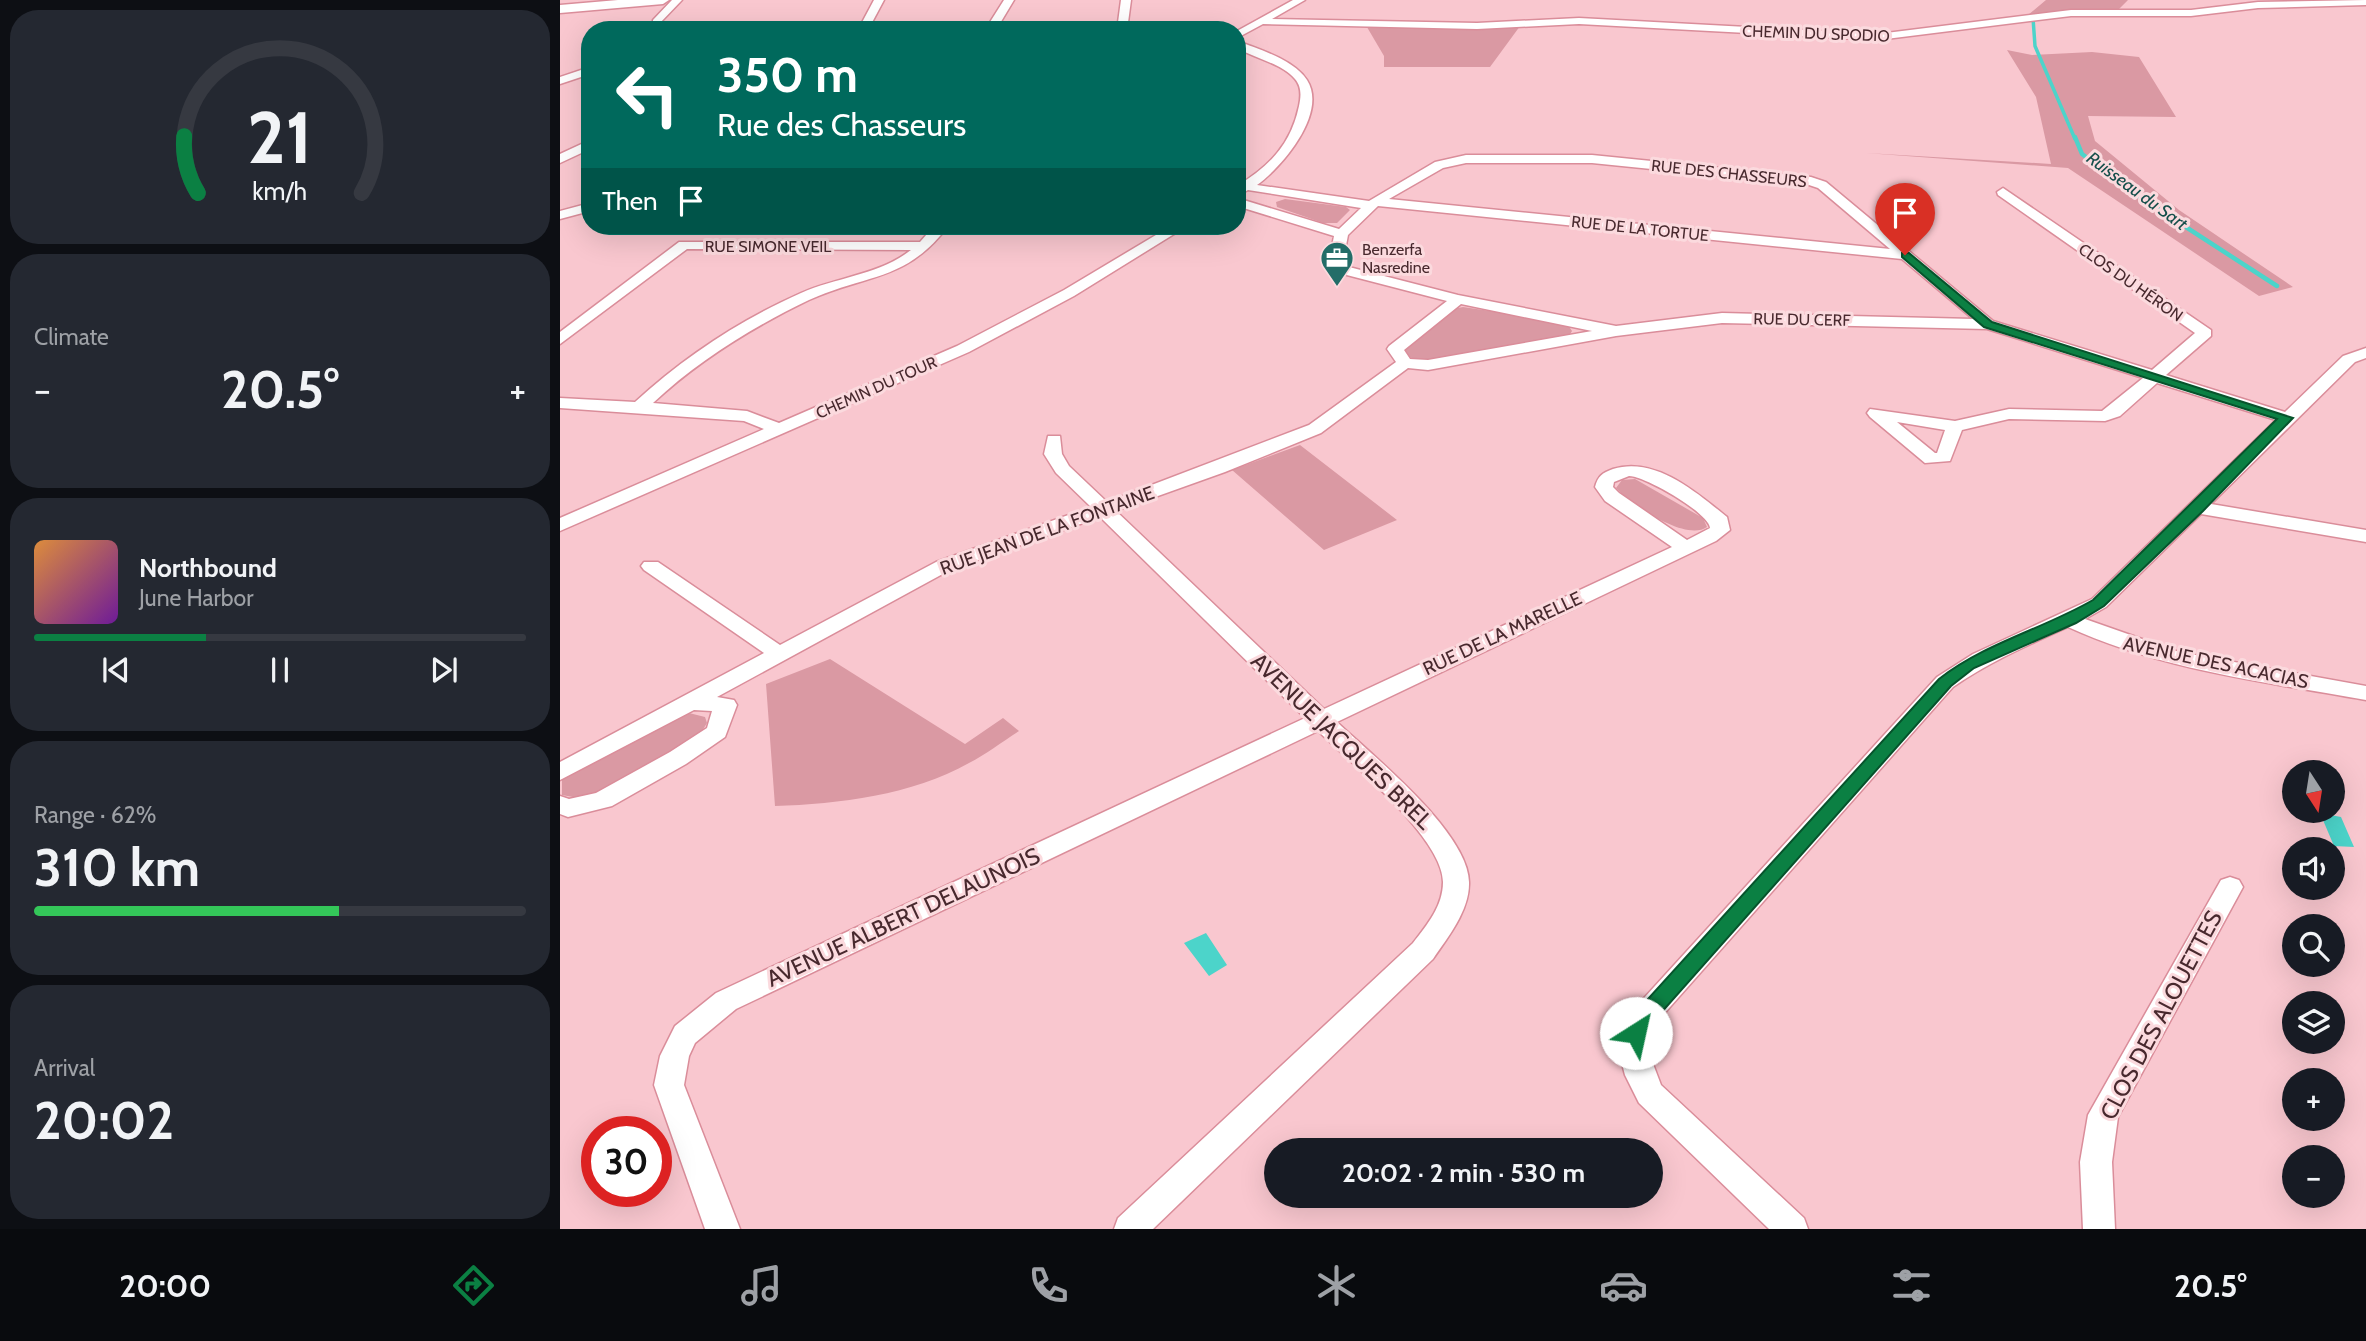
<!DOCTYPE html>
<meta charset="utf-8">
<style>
body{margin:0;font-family:Cabin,sans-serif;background:#242831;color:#f1f3f6;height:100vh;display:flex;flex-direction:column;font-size:26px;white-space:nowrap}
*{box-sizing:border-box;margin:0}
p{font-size:23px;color:#9ea1a6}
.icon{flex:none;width:38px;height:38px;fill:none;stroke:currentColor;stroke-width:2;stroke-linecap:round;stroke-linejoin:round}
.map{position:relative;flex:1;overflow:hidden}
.side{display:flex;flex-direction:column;gap:10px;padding:10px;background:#0d0f14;width:560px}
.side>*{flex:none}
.guide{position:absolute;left:21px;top:21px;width:665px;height:214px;border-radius:28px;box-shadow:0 7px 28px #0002;background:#00695c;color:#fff;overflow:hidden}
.needle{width:46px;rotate:168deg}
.tools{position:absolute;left:1722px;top:760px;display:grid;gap:14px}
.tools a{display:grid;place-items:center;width:63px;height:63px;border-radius:50%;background:#171b24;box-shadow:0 7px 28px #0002;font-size:35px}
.speed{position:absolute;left:21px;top:1116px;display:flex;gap:14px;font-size:35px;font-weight:700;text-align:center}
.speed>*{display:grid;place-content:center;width:91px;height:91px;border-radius:50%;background:#171b24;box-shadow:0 7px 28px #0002;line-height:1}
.speed .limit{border:10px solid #d22;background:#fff;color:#111}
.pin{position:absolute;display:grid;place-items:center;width:60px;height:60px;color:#fff;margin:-72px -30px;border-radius:50% 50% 50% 0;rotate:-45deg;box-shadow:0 0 7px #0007}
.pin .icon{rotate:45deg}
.me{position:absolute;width:77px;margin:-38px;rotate:35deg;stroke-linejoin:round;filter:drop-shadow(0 0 5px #0008)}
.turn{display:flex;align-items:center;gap:24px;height:147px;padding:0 21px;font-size:32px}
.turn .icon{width:91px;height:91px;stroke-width:2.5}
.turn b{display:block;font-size:49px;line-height:60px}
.then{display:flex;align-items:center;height:66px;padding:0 21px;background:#0003;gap:14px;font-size:26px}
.big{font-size:52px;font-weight:700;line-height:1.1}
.side .card{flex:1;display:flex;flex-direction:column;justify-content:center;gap:10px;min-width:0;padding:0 24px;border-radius:28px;background:#242831}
.side .dial{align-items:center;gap:0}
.dial svg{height:182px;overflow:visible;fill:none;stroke:#363941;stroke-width:7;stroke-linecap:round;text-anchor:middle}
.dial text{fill:#f1f3f6;stroke:none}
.song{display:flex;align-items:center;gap:21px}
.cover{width:84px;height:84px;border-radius:10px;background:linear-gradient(135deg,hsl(30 70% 55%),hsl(280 70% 35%))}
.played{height:7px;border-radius:4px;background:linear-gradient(90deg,#0b8043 35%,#363941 35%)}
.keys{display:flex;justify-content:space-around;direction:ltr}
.heat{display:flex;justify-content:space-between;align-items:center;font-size:38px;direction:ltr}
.charge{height:10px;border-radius:5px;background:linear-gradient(90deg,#34c759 62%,#363941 0)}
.trip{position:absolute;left:704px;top:1138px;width:399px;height:70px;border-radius:35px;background:#171b24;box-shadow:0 7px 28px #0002;font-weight:700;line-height:70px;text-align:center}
.tabs{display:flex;height:112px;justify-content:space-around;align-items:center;background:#090b0e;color:#9ea1a6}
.tabs .icon{width:49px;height:49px}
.tabs .selected{color:#0b8043}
.tabs b{font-size:32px;color:#f1f3f6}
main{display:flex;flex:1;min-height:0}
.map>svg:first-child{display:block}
.green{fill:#da99a3}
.water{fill:#4cd4ca}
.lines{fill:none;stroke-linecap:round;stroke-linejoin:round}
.stream-far1{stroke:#4cd4ca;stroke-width:3.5}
.stream{stroke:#4cd4ca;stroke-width:4.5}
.minor-casing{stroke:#da8d9a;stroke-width:3}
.secondary-casing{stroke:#da8d9a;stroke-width:3}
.minor{fill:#fff;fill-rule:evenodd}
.secondary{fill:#fff;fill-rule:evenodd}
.route{fill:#0b8043;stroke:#07532c;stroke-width:2}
.labels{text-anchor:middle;stroke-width:6;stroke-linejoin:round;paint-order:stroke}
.far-street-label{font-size:16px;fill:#48292e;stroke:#fbdade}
.far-poi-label{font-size:16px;fill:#48292e;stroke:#fbdade;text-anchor:start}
.far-water-label{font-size:18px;font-style:italic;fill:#154f4b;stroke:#fbdade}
.street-label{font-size:19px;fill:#48292e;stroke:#fbdade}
.near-street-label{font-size:23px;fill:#48292e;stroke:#fbdade}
</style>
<main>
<section class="side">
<div class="card dial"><svg viewBox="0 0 100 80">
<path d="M14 69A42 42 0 1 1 86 69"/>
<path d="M14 69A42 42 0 0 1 8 44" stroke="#0b8043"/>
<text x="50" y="56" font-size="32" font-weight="700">21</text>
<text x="50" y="72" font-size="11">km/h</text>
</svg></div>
<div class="card"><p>Climate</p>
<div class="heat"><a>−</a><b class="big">20.5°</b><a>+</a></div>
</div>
<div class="card">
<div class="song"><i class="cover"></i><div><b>Northbound</b><p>June Harbor</p></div></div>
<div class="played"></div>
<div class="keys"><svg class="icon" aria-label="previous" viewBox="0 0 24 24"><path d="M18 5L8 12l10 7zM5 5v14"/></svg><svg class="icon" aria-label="pause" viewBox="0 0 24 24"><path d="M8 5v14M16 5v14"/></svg><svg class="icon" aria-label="next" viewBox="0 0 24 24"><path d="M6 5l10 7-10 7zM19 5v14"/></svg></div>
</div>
<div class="card"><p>Range · 62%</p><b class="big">310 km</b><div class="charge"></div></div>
<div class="card"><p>Arrival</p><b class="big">20:02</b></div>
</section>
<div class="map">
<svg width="1806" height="1229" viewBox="0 0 1806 1229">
<rect width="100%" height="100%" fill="#f9c7cf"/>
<path class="green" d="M1486 0H1568L1557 11 1468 15Z
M804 22H963L930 67H824V56Z
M1447 50 1472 55 1532 52 1579 57 1616 117 1528 116 1535 141 1619 210 1733 287 1699 296 1508 168 1306 153 1491 164 1476 97Z
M725 199 786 207 790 210 777 223H763L717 207 716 202Z
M903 307 998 321 1008 325 1012 331 1009 336 874 360 860 361 846 356 843 348 893 309Z
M740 445 837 520 764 550 672 470Z
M1075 479 1143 518 1147 527C1126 542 1072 505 1056 488L1062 480Z
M270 659 405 744 443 718 459 731C442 742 426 754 409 763 352 795 279 804 215 806L206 684Z
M129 713 145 717 147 723 139 736 33 794 18 798 2 795V780L11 772 117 716Z"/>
<path class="water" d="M1760 813 1781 817 1794 847 1774 846Z
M646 933 667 965 649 976 624 943Z"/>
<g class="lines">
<path class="stream-far1" d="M1473 18 1475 46 1515 139"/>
<path class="stream" d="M1515 137 1522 154 1581 198 1717 286"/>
<defs>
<path id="minor" d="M112 0H122L99 24H93V20Z
M314 0H324L308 30H298Z
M444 0H454L436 30H425Z
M561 0H571L567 30H557Z
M733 0H745L712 19 917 23 1019 18 1318 34 1511 10H1631L1698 2 1806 0V5L1698 8 1631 16H1511L1318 40 1019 24 917 29 703 24 677 38V31Z
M677 41C699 49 734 60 747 80 768 113 722 167 697 185L809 201 875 162 906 155H1032L1251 177 1266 182 1433 321 1592 370 1635 333 1438 195 1437 192 1443 188 1651 330V336L1606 375 1725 412 1783 356 1806 348V358L1795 362 1651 504 1806 530V542L1641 514 1546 607 1525 619 1619 652 1806 686V700C1705 682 1602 670 1508 627 1468 645 1429 662 1393 687L1095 1024 1090 1056 1101 1085 1244 1218 1248 1229H1209L1079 1103 1065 1075 1060 1056 1062 1037 1074 1009 1377 677 1413 654 1532 599 1716 420 1597 383 1560 416 1545 421 1449 419 1402 430 1390 461 1365 463 1310 417 1307 413 1310 409 1395 421 1449 409 1542 411 1583 378 1427 329 1162 323 1056 336 868 370 848 368 761 433 665 472 556 511 764 709 1112 547 1045 501 1035 487C1038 476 1042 473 1053 469 1095 456 1136 492 1167 517L1170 530 1156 541 777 722C813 756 908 832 909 882 910 910 888 937 873 959L593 1229H554L558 1218 853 943C867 925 883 906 883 882 883 838 790 762 758 731L176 1009 135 1043 129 1056 124 1085 180 1229H145L94 1085 100 1056 115 1026 156 993 745 718 540 517 390 570 157 697 174 700 177 705 165 737 126 764 52 806 8 817 0 814V796L9 799 36 793 110 752 147 728 152 711 134 710 0 780V762L204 653 84 570 81 566 84 562H98L220 645 376 562 531 507 496 473 484 454 488 436H500L502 454 509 466 547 502 749 425 836 362 827 349 829 346 887 301 779 273 769 262 774 236 677 206V198L779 229 801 208 688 190 677 196V186C710 166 731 144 739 106 741 97 742 87 735 79 721 63 696 59 677 48ZM906 163H1032L1249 185 1258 188 1330 249 829 199 883 168ZM818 206 1342 259 1413 319 1162 313 1056 326 898 295 789 267 783 261 788 235ZM901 304 1032 331 868 360 850 359 844 350ZM1337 422 1385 430 1377 453H1375ZM1069 476C1085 476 1149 513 1150 528L1127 540 1059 493 1053 487 1054 482Z
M30 67V74L0 84V77Z
M30 140V149L0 163V154Z
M30 203V211L0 219V211Z
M374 226H388C346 282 306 274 249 300 193 327 139 360 93 403L187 411 219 423 397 346 504 290 611 226H627L514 296 409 352 0 531V518L204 429 184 421 0 408V398L75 402C124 357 180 320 241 293 277 277 319 275 351 250L127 249 0 344V332L119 242H360Z
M1670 877 1679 880 1683 887 1558 1117 1552 1162 1555 1229H1523L1520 1162 1528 1115 1661 880Z"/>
<path id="secondary" d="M58 0H109L103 4 0 13V5Z"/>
</defs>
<use href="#minor" class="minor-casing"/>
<use href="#secondary" class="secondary-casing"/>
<use href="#minor" class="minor"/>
<use href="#secondary" class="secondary"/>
</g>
<path class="route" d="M1342 253H1349L1432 322 1733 418 1643 511 1544 606 1516 623 1414 668 1391 686 1092 1023 1084 1039 1076 1042 1068 1039 1065 1033 1077 1011 1379 679C1425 643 1483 629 1533 600L1717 419 1424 327 1342 257Z"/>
<defs>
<symbol id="office-pin" viewBox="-11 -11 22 30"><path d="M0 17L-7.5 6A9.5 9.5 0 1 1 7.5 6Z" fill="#236d68" stroke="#fbdade"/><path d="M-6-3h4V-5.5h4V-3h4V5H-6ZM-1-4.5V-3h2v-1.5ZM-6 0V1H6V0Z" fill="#fff"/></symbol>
</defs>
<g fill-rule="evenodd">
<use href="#office-pin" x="758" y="239" width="38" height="52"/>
</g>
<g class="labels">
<g class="far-street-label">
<text transform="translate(1256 33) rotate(2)" y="6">CHEMIN DU SPODIO</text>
<text transform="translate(1169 173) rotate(6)" y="6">RUE DES CHASSEURS</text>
<text transform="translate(1080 228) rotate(6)" y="6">RUE DE LA TORTUE</text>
<text x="208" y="252">RUE SIMONE VEIL</text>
<text transform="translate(1571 282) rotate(35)" y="6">CLOS DU HÉRON</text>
<text transform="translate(1242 319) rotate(1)" y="6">RUE DU CERF</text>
<text transform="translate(316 387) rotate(-24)" y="6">CHEMIN DU TOUR</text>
</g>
<g class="far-poi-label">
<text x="802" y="255">Benzerfa<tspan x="802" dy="18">Nasredine</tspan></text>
</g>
<g class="far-water-label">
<text transform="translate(1577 191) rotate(36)" y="6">Ruisseau du Sart</text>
</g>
<g class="street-label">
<text transform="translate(487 530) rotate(-20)" y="7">RUE JEAN DE LA FONTAINE</text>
<text transform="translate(942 633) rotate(-25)" y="7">RUE DE LA MARELLE</text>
<text transform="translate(1656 662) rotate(12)" y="7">AVENUE DES ACACIAS</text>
</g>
<g class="near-street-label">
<text transform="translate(782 741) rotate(44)" y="8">AVENUE JACQUES BREL</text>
<text transform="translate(343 917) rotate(-25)" y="8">AVENUE ALBERT DELAUNOIS</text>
<text transform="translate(1601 1015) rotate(-62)" y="8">CLOS DES ALOUETTES</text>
</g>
</g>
</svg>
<div class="tools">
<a><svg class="needle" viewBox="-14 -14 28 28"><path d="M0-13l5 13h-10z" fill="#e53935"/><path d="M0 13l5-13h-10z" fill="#9ea1a6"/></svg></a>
<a><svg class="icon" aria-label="sound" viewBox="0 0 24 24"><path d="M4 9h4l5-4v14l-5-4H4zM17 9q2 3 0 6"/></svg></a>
<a><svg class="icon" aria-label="search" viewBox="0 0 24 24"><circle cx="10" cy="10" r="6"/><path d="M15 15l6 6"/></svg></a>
<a><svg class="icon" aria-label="layers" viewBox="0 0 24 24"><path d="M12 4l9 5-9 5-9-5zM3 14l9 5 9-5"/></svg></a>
<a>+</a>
<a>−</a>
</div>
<div class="speed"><div class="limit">30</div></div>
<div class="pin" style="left:1345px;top:255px;background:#d93025"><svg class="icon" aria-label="arrive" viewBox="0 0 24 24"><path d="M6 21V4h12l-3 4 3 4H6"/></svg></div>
<svg class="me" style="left:1076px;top:1033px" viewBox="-20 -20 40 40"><circle r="19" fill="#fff"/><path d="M0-13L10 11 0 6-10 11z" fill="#0b8043"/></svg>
<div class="trip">20:02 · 2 min · 530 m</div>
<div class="guide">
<div class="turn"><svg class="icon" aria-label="left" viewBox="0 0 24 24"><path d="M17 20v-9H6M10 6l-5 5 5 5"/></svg><div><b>350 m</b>Rue des Chasseurs</div></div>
<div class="then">Then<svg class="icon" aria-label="arrive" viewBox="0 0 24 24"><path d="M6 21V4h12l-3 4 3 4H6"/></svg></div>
</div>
</div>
</main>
<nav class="tabs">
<b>20:00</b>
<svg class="icon selected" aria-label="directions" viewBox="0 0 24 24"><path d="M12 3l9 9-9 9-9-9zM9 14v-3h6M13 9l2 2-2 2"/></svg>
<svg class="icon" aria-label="music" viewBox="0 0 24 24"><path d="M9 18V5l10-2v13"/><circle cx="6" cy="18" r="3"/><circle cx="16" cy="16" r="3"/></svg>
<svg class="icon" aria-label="phone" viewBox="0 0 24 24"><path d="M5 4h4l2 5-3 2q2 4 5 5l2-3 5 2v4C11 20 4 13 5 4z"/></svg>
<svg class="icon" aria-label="climate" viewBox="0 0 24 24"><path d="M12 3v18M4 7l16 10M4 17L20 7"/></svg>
<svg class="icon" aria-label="car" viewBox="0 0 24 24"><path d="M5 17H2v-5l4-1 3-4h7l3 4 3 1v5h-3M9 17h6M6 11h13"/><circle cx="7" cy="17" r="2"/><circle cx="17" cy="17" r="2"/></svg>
<svg class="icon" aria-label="filters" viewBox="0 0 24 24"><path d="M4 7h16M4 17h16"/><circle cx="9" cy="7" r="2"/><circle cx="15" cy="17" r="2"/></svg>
<b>20.5°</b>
</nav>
